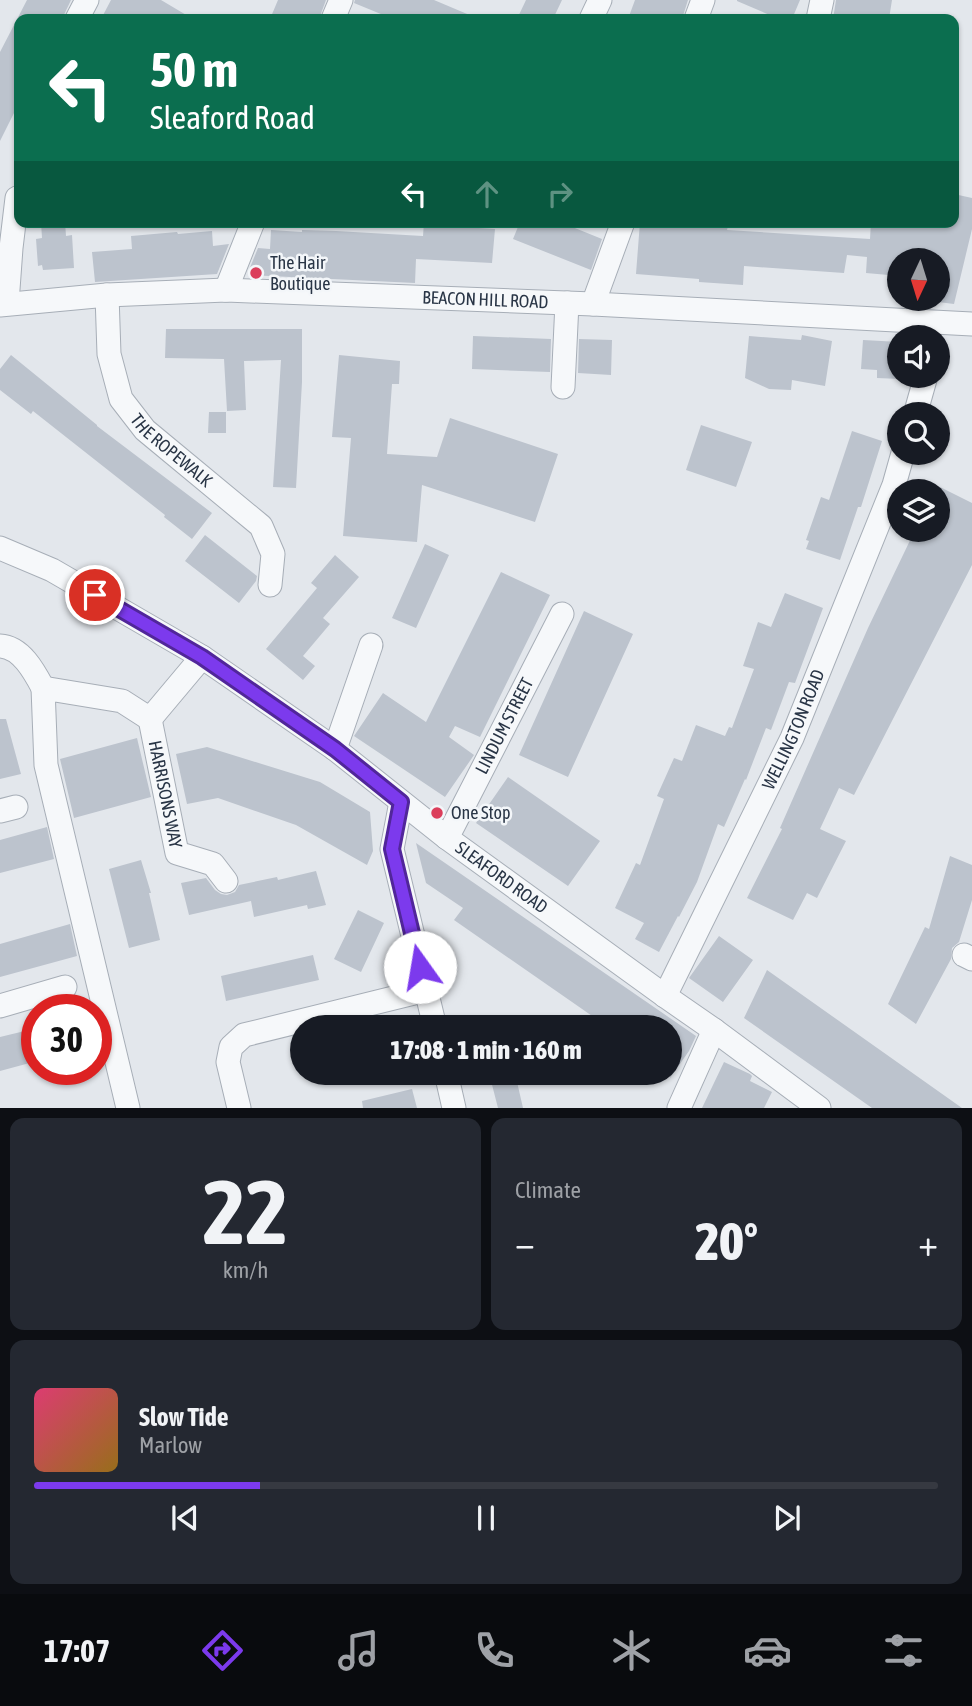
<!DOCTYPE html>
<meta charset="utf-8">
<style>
body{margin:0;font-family:"Asap Condensed",sans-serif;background:#242831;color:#f1f3f6;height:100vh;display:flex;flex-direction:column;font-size:26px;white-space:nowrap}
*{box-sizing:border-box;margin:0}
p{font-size:23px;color:#9ea1a6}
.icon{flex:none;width:38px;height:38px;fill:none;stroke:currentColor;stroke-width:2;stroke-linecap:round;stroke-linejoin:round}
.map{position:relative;height:1108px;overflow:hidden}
.panel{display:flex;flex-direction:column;gap:10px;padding:10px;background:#0d0f14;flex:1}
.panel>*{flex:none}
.banner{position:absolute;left:14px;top:14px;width:945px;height:214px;border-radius:14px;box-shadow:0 2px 5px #0004;background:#0b6e4f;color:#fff;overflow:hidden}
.needle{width:46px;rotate:184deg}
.buttons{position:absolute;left:887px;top:248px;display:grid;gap:14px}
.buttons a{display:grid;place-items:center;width:63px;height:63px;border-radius:50%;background:#171b24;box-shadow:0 2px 5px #0004;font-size:35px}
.speed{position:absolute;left:21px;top:994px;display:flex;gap:14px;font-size:35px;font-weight:700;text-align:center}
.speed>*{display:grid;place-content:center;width:91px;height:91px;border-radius:50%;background:#171b24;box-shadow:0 2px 5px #0004;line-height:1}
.speed .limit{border:10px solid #d22;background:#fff;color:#111}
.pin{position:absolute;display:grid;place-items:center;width:60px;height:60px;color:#fff;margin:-30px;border:4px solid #fff;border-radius:50%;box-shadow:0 2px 7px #0007}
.me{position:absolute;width:77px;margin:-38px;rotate:347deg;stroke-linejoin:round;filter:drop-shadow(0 0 5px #0008)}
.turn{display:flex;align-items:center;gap:24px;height:147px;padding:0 21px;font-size:32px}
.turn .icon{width:91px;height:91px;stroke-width:2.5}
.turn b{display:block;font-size:49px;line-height:60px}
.lanes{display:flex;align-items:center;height:66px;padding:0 21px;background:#0003;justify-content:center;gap:35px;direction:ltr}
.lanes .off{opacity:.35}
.big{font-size:52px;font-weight:800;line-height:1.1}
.panel .card{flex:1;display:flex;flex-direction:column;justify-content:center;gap:10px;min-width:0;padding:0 24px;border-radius:14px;background:#242831}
.panel .dial{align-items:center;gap:0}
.dial b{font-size:91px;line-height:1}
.song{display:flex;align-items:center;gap:21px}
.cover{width:84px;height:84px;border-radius:10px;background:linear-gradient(135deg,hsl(340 70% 55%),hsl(40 70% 35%))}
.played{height:7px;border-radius:4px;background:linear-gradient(90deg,#7c3aed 25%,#363941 25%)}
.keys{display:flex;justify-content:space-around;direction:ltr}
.heat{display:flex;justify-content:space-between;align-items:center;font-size:38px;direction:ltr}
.panel .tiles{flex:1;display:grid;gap:10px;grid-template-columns:1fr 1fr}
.card:last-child{grid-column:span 2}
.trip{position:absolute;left:290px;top:1015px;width:392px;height:70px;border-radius:35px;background:#171b24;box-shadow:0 2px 5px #0004;font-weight:800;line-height:70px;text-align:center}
.dock{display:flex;height:112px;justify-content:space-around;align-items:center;background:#090b0e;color:#9ea1a6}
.dock .icon{width:49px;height:49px}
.dock .current{color:#7c3aed}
.dock b{font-size:32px;color:#f1f3f6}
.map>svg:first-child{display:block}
.building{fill:#bcc3cd}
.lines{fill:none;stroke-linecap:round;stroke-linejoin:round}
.minor-casing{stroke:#a7aeb7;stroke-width:25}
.minor{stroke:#f6f8fa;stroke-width:23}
.route-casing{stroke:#51269a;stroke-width:18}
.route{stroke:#7c3aed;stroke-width:12}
.poi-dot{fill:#db3e5b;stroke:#f3f6f9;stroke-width:2.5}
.labels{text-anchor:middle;stroke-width:5;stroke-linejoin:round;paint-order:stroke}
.poi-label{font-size:18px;fill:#293546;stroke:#f3f6f9;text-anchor:start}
.street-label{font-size:18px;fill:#293546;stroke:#f3f6f9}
</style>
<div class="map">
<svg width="972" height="1108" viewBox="0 0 972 1108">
<rect width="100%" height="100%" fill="#e3e7ec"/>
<path class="building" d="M27 0H71L62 19H19V103L0 141V52Z
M111 0H161L193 19H101Z
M278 0H326L319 19H270Z
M355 0H434L479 19H393L354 3Z
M526 0H562L553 19H517Z
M635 0H688L682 19H628Z
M737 0H800L792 19H779L737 1Z
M836 0H892L889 19H833Z
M954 194 972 198V229L954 304 938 302V261H900V276L866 273 867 257 847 255 844 273 744 266 743 285 699 282V279L636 274 640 222H729L727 230 870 239 871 222H954Z
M41 222H65L66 236 72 235 74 268 43 270 42 265 38 266 36 239 42 238Z
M424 222 446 223V226L495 229 492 263 416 259 415 283 251 275 249 270 258 248 270 249 271 230 302 232V230L336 231 423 236Z
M520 222H560L602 239 591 270 513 239Z
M212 231 213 246 229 244 217 274 95 282 92 252 132 249 131 236 177 232 178 234Z
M166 329H302V382L296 488 273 487 281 360 244 361 246 410 227 411 224 359 165 358Z
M802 335 832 341 825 386 792 380 791 390 769 389 745 378 749 336 801 340Z
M473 336 551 339 550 372 472 369Z
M579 339 612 340 611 375 578 373Z
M863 340 900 342V379L877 378V370L861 369Z
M11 355 97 425V426L212 513 192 539 164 517 165 515 33 411 31 414 0 390V369Z
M339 355 400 361 399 384H392L387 454 437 457 450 418 558 454 535 522 422 485 417 542 343 536 351 438 332 437Z
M209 412H226V433H208Z
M701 425 752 442 736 487 686 470Z
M852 431 882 441 861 507H858L840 560 806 549 809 541 806 540 821 497 829 500Z
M938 486 972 503V565L854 795 839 788 820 829 846 841 817 898 807 893 793 920 747 898 782 829 780 828 868 628 915 530H938Z
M205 535 257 576 256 581 239 603 185 561Z
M425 544 449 555 416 628 392 618Z
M335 555 359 577 323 618 330 624 303 656 315 666 303 680 266 649 317 588 311 583Z
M501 572 550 595 480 737 455 726 449 737 474 755 445 797 354 736 383 693 426 722Z
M785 593 823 608 795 683 789 682 771 730 766 728 746 780 745 779 724 827 718 824 697 882 679 917 678 916 659 952 635 939 644 923 615 908 636 863 640 865 664 799 657 796 674 758 682 761 696 725 725 736 729 727 732 728 754 669 743 666 758 622 771 627Z
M584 611 633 634 568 777 519 755Z
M0 719H6L21 774 0 779Z
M137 738 151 797 74 818 60 759Z
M207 747 320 782 370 812 373 851 367 865 296 825 218 798 187 804 176 754Z
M508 777 600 841 568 886 476 823Z
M47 827 54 859 0 873V840Z
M416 843 696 1036 689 1051 670 1078V1027H608L454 920 463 908 426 883Z
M950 856 972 865V900L959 942 952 948 951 959 916 1024 888 1004 925 927 929 929Z
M141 860 151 893H149L160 940 129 948 109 869Z
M316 871 326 905 308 909 307 905 254 917 251 901 189 915 181 883 206 878 215 890 221 894 227 895 235 892 239 885 277 877 278 880Z
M358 910 384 923 361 972 334 959Z
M70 924 77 956 0 977V944Z
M719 936 753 960 723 1002 689 978Z
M313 955 319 980 226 1001 221 976Z
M767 970 962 1108H872L744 1018Z
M37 1028V1061L0 1071V1037Z
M724 1062 750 1074 752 1076 750 1081 772 1092 764 1108H702Z
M489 1073H515L523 1108H498Z
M412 1089 417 1108H363L362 1101Z"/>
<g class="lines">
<defs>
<g id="minor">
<path d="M77 19 87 0"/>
<path d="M333 19 341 0"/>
<path d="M591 19 600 0"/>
<path d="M696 19 703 0"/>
<path d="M818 19 822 0"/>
<path d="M226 290 253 222"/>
<path id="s1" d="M107 295 109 354 121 399 145 430 261 526 273 554 270 585"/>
<path d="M7 303 11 248 17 198"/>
<path d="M593 304 623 222"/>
<path id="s2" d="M0 305 107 295 226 290 593 304 972 324"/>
<path d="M563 387 567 303"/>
<path d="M915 415 926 376"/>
<path id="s3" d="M0 548 52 570 202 657 335 749 447 838 665 996 714 1030 819 1108"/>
<path d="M0 646C21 647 34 671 43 688"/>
<path id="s4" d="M150 719 177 853 213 864 226 881"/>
<path d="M335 749 371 645"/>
<path d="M401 802 392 849 435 1027"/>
<path d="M0 811 16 807"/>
<path id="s5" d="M447 838 562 614"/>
<path d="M964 955 972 959"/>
<path id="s6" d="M665 996 792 738 894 485 903 453"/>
<path d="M0 1006 65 987"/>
<path d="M446 1073 454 1108"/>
<path d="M128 1108 46 765 43 688 122 701 150 719 202 657"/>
<path d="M239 1108 228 1062 231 1047 244 1035 426 990"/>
<path d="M679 1108 714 1030"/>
</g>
</defs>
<use href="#minor" class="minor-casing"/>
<use href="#minor" class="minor"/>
</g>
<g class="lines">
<defs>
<path id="route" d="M95 595 202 657 335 749 401 802 392 849 420 967"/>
</defs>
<use href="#route" class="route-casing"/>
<use href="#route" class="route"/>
</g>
<g class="poi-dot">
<circle cx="256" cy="273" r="7"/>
<circle cx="437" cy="813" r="7"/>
</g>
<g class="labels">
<g class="poi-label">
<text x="270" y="269">The Hair<tspan x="270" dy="21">Boutique</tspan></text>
<text x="451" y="819">One Stop</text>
</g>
<g class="street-label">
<text dy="6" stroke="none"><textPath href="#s2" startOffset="486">BEACON HILL ROAD</textPath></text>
<text dy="6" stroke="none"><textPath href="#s1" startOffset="178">THE ROPEWALK</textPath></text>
<text dy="6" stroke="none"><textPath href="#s5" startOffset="126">LINDUM STREET</textPath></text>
<text dy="6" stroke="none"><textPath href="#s6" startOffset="296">WELLINGTON ROAD</textPath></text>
<text dy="6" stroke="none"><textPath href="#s4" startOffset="77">HARRISONS WAY</textPath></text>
<text dy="6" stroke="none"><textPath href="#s3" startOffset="602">SLEAFORD ROAD</textPath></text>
</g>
</g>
</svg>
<div class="buttons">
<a><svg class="needle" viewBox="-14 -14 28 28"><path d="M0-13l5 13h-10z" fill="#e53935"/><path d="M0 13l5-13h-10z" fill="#9ea1a6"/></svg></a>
<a><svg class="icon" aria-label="sound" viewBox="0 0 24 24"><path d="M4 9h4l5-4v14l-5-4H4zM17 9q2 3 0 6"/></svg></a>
<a><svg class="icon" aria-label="search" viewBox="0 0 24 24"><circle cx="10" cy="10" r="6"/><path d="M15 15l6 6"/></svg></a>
<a><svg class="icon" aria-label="layers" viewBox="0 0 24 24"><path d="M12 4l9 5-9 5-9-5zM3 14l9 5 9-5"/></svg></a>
</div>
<div class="speed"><div class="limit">30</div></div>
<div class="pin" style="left:95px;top:595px;background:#d93025"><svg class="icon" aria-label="arrive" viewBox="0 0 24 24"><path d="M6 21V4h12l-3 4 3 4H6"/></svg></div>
<svg class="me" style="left:420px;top:967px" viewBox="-20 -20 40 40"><circle r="19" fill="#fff"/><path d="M0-13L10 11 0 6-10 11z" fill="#7c3aed"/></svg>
<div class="trip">17:08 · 1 min · 160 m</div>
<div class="banner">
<div class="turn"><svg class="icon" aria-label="left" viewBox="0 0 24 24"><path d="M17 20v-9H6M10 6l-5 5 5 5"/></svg><div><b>50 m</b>Sleaford Road</div></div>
<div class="lanes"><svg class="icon" aria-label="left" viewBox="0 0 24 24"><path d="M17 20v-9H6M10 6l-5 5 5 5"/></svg><svg class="icon off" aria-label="ahead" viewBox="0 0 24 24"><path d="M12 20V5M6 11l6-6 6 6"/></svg><svg class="icon off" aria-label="right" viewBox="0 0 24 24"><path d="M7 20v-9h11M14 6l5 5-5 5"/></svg></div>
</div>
</div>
<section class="panel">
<div class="tiles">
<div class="card dial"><b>22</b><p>km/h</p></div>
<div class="card"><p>Climate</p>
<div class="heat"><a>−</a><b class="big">20°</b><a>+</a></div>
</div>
<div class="card">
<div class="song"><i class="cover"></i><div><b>Slow Tide</b><p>Marlow</p></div></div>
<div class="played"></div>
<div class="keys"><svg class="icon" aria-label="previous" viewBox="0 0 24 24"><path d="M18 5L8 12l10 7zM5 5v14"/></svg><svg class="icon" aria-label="pause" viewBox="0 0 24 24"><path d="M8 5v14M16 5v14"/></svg><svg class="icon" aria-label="next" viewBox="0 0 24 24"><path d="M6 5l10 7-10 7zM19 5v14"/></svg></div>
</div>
</div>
</section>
<nav class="dock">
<b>17:07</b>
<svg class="icon current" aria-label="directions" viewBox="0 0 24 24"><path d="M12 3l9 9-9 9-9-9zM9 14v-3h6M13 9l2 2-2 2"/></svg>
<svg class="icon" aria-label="music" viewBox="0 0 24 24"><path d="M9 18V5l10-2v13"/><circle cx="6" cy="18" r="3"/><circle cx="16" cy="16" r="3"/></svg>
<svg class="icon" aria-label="phone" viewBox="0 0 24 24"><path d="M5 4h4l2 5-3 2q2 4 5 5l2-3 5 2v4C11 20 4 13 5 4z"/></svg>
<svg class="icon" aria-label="climate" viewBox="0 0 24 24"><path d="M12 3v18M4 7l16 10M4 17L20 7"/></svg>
<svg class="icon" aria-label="car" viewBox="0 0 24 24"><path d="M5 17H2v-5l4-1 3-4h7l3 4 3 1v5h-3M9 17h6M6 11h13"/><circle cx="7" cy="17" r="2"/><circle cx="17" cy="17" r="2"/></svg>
<svg class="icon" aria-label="filters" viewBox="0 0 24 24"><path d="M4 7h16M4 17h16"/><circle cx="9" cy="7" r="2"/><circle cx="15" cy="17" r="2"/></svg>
</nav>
